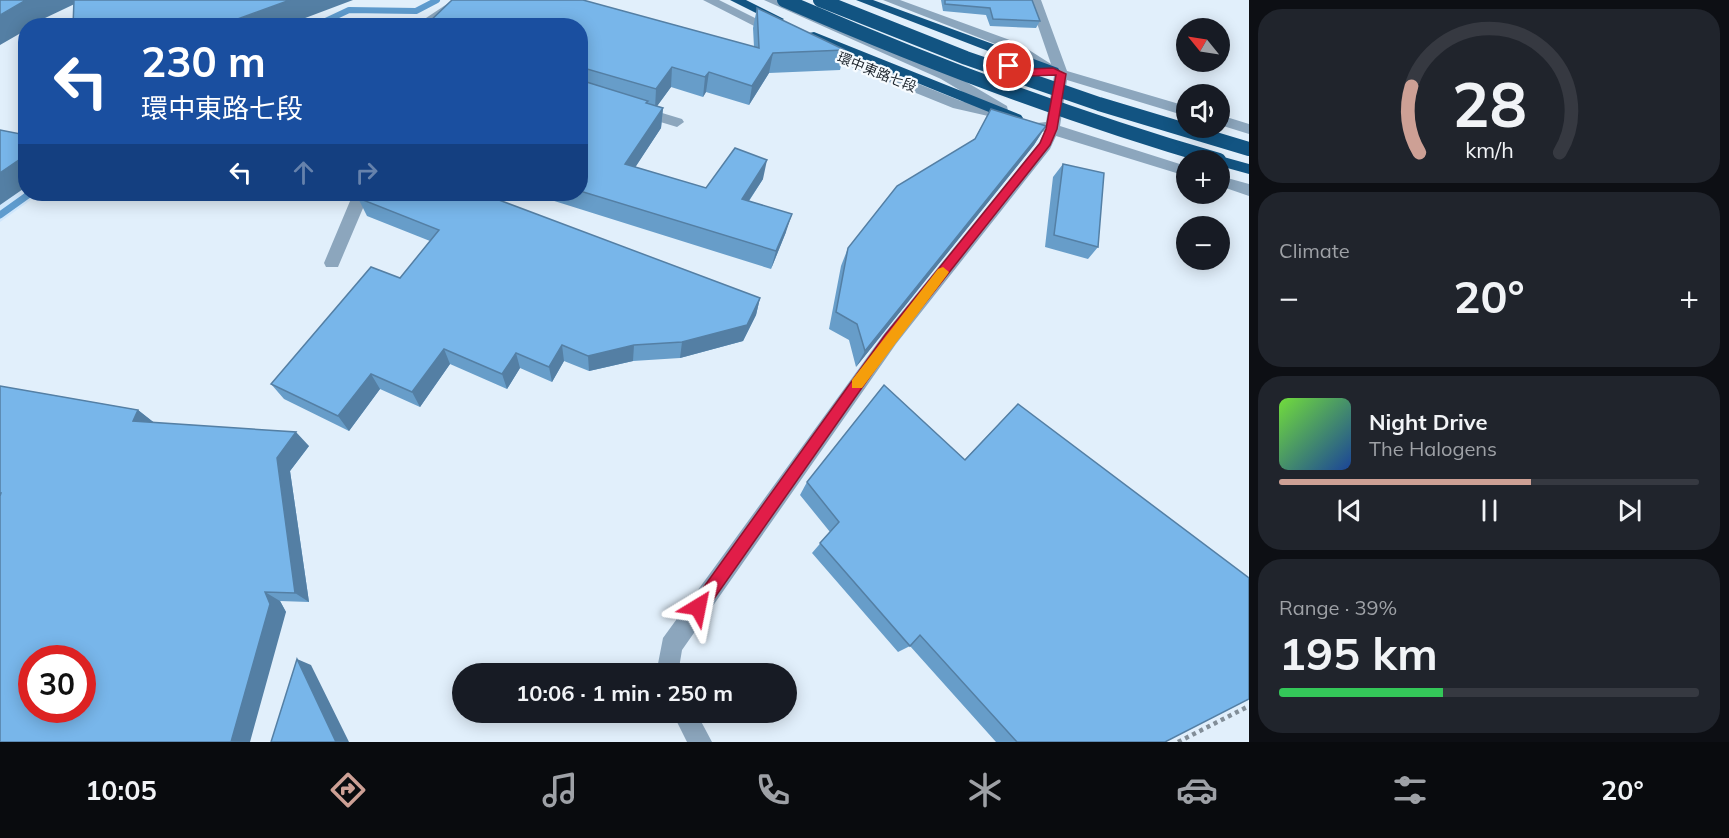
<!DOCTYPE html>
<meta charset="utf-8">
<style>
body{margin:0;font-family:Mulish,"Noto Sans TC",sans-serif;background:#20242c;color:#f1f3f6;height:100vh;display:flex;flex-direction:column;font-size:22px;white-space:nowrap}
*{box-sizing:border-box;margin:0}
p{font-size:20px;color:#9ea1a6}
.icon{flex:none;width:33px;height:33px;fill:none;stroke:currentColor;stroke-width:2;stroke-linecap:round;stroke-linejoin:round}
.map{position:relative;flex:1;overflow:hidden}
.details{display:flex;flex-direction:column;gap:9px;padding:9px;background:#0d0f14;width:480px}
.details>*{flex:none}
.top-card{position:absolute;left:18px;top:18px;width:570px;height:183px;border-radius:24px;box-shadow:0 3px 15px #0003;background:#1a4fa0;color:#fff;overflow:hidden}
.needle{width:39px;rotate:300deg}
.controls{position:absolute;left:1176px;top:18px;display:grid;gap:12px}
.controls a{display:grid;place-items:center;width:54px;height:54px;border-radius:50%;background:#171b24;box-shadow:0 3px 15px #0003;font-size:30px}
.speed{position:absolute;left:18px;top:645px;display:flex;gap:12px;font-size:30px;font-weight:700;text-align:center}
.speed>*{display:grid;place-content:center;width:78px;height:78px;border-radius:50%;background:#171b24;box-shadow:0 3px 15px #0003;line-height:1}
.speed .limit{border:9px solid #d22;background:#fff;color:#111}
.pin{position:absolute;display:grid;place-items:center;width:51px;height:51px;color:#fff;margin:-26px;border:3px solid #fff;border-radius:50%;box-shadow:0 2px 6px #0007}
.me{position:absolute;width:66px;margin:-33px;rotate:35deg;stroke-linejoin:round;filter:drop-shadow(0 0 4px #0008)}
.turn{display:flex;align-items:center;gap:21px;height:126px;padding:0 24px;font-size:27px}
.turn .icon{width:78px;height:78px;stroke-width:2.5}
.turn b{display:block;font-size:42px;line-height:51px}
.lanes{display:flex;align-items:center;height:57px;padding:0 24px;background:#0003;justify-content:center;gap:30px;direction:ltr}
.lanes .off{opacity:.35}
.big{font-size:45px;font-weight:700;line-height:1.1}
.details .widget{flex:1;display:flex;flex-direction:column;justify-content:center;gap:9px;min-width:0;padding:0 21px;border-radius:24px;background:#20242c}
.details .dial{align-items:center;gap:0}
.dial svg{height:156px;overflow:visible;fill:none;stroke:#363941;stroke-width:7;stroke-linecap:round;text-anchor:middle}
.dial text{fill:#f1f3f6;stroke:none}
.song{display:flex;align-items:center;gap:18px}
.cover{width:72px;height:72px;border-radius:9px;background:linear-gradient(135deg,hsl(100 70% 55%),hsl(220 70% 35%))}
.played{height:6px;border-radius:3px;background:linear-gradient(90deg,#cda095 60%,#363941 60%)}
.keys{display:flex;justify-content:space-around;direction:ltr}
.heat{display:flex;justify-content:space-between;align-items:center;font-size:33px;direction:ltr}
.charge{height:9px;border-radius:4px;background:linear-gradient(90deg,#34c759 39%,#363941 0)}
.trip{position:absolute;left:452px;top:663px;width:345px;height:60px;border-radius:30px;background:#171b24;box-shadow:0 3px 15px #0003;font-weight:700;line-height:60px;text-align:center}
.tabs{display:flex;height:96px;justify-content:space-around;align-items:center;background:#090b0e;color:#9ea1a6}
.tabs .icon{width:42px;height:42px}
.tabs .selected{color:#cda095}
.tabs b{font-size:27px;color:#f1f3f6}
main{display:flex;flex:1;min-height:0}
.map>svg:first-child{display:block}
.built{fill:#d0e7fc}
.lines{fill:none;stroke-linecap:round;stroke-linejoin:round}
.stream-far1{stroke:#5e9bce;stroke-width:6}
.stream{stroke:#5e9bce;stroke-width:7}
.path{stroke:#828e98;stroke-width:4.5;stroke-dasharray:4 4;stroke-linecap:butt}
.minor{fill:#8ca6bd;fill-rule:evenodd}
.highway{fill:#125482;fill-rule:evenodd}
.highway-bridge{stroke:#125482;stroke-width:14}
.wall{fill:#679dc9}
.shaded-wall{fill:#547fa4}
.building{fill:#78b6ea;stroke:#547fa4;stroke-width:1.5;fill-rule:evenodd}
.route{fill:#e11d48;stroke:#92132f;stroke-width:1.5}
.slow{fill:#f59e0b}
.labels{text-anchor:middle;stroke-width:4.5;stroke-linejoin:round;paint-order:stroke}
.far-street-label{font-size:14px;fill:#1c242c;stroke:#f6fbff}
</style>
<main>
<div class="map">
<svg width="1249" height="742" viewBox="0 0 1249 742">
<rect width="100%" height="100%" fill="#e1effb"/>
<path class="built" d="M0 134 25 136 26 194H39L0 222Z"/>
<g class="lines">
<path class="stream-far1" d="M315 26 349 10 416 11 437 0
M26 196 29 194"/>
<path class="stream" d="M0 215 28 195"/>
<path class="path" d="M1178 742 1249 706"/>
<path class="minor" d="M453 0H467L429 26H414Z
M703 0H719L783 32 782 35H772Z
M764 0H780L951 73 1007 106 1008 111 1017 116 1010 121 953 108 817 53V47H827L961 101 988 107 941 79Z
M883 0H900L1018 43 1051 64 1029 0H1041L1067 71 1186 106V116L1067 80 1060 126 1186 166V176L1056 136 1050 149 896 344 682 650 678 674H656L663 638 884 334 1039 143 1044 132 1035 126 1037 123 1046 122 1054 76 1008 49Z
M639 106 682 119 684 122 677 127 634 114 632 111Z
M1220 115 1249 124V134L1220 125Z
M1220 176 1249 184V196L1220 186Z
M353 194H369L338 267H326L324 263Z
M672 712H696L712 742H687Z"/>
<path class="highway" d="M730 0H746L784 19 778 23 774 22Z
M856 0H873L1058 68 1060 71 1053 75 1048 74Z
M814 32 1021 115 1023 118 1016 123 1011 121 809 39V33Z
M1220 156 1249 164V174L1220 166V160H1213Z"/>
<path class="highway-bridge" d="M784 0C926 62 1070 117 1219 160
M820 0 966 58 1099 104 1249 149"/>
</g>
<path class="wall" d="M941 0H1032L1040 21 1036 28 990 26 986 15 943 11Z
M757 8 845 50 840 70 769 73 749 105 706 92 703 97 671 87 657 106 663 108 661 128 635 167 706 188 763 179 749 201 786 232 771 269 532 194H580V26L754 47 753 28Z
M991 109 1046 126 1034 145 856 367 849 340 829 329 841 266 848 248 974 140Z
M1063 164 1098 247 1088 259 1045 247 1053 177Z
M358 198 760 298 756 315 743 341 680 358 633 361 589 371 564 361 552 382 520 368 507 389 450 364 420 407 380 389 349 431 284 399 271 384 400 278 430 241 367 216Z
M0 386 138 410 154 423 309 446 290 471 309 602 280 601 286 612 0 742Z
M1018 404 1165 742H996L910 646 898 652 812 553 830 532 800 495 807 482 964 460Z"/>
<path class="shaded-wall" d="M26 0H83L43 19 32 26H26V30L0 45V15Z
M290 0H353L284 26H222L221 25Z
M773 53 769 73 749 105 752 86Z
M672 67 671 87 655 109 656 89Z
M709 72 706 92 703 97 705 77Z
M663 108 661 128 625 183V164Z
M1046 126 1034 145 856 367 865 351Z
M26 155V187L0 205V173Z
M767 160 763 179 738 217 742 199Z
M792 214 786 232 771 269 776 251Z
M760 298 756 315 743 341 680 358 682 342Z
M562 345 564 361 552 382 549 367Z
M634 345 633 361 589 371 588 356Z
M444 349 450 364 420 407 412 392Z
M516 353 520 368 507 389 502 374Z
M371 374 380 389 349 431 338 416Z
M138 410 156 424 133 421Z
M296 432 309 446 290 471 309 602 295 593 277 458Z
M265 592 280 601 286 612 250 742H231Z
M297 659 311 665 349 742H336Z"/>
<path class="building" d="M0 0H26L0 15Z
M74 0H290L221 25 222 26H73Z
M452 0H583L759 48 757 8 845 50 773 53 752 86 709 72 705 77 672 67 656 89 580 67V26H425Z
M945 0H1032L1040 21 993 19 990 8 945 4Z
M580 80 648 101 646 103 663 108 625 164 706 188 735 148 767 160 742 199 792 214 776 251 580 191Z
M991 109 1046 126 865 351 857 324 836 312 848 248 897 186 975 139Z
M0 130 26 135V155L0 173Z
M1063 164 1104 173 1098 247 1054 235Z
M362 194H483L760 298 747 325 682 342 634 345 588 356 562 345 549 367 516 353 502 374 444 349 412 392 371 374 338 416 271 384 371 267 400 278 439 230 358 198Z
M884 385 965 460 1018 404 1249 578V699L1165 742H1017L920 635 910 646 820 543 839 522 807 482Z
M0 386 138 410 133 421 296 432 277 458 295 593 265 592 270 604 231 742H0V496L1 493H0ZM32 658H82V710H32Z
M297 659 336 742H271Z"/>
<path class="route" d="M1009 63 1029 69 1053 68 1066 74 1057 129 1050 145 894 342 704 613 698 616 693 613 690 607 693 602 885 335 1040 143 1046 129 1056 75 1028 76 1005 69 1004 66Z"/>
<path class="slow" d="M943 267 949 272 947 275 862 388H852V380L938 269Z"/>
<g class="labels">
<g class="far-street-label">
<text transform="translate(877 72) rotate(22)" y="5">環中東路七段</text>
</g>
</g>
</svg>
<div class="controls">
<a><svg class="needle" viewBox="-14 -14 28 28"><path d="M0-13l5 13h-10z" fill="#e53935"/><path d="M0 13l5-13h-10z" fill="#9ea1a6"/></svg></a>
<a><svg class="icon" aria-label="sound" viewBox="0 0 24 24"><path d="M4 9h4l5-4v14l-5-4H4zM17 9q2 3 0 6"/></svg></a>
<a>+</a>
<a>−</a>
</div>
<div class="speed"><div class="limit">30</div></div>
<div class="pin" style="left:1009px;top:66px;background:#d93025"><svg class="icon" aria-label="arrive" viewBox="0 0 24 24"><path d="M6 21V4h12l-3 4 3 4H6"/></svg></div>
<svg class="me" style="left:698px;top:607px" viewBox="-20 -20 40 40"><path d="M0-17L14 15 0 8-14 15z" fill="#e11d48" stroke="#fff" stroke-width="4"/></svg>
<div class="trip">10:06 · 1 min · 250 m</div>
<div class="top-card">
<div class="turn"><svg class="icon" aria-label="left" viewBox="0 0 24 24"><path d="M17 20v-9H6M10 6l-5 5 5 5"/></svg><div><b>230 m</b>環中東路七段</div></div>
<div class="lanes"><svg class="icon" aria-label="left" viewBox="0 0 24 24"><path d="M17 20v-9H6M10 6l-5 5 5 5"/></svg><svg class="icon off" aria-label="ahead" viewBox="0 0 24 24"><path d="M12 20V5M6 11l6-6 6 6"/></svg><svg class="icon off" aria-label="right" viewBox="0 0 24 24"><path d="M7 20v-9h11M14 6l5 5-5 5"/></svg></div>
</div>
</div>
<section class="details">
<div class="widget dial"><svg viewBox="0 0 100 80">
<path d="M14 69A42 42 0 1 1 86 69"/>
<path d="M14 69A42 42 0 0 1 10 35" stroke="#cda095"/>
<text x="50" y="56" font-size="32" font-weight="700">28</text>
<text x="50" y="72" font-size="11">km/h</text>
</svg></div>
<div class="widget"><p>Climate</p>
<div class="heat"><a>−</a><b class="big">20°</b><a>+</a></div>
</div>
<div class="widget">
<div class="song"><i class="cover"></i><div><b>Night Drive</b><p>The Halogens</p></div></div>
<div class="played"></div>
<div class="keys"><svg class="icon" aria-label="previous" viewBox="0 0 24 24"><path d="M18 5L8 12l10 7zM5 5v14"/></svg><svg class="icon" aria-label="pause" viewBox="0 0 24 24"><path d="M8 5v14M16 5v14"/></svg><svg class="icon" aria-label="next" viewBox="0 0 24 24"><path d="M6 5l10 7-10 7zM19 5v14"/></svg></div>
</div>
<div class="widget"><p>Range · 39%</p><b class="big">195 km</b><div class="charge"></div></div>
</section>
</main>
<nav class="tabs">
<b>10:05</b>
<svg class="icon selected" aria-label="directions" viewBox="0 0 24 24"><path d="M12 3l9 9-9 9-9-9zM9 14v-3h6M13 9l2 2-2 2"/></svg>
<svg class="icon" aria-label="music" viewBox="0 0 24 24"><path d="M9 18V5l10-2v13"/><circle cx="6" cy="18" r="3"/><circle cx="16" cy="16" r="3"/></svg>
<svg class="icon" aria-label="phone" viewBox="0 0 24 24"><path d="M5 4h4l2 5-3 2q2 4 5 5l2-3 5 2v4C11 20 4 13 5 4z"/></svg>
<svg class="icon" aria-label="climate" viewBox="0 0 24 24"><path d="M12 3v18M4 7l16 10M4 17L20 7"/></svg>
<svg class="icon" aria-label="car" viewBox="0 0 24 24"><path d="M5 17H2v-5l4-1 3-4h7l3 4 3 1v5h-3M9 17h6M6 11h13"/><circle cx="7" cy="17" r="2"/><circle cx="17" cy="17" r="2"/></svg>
<svg class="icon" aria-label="filters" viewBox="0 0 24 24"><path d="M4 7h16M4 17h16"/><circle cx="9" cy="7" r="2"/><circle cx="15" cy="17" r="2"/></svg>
<b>20°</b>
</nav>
